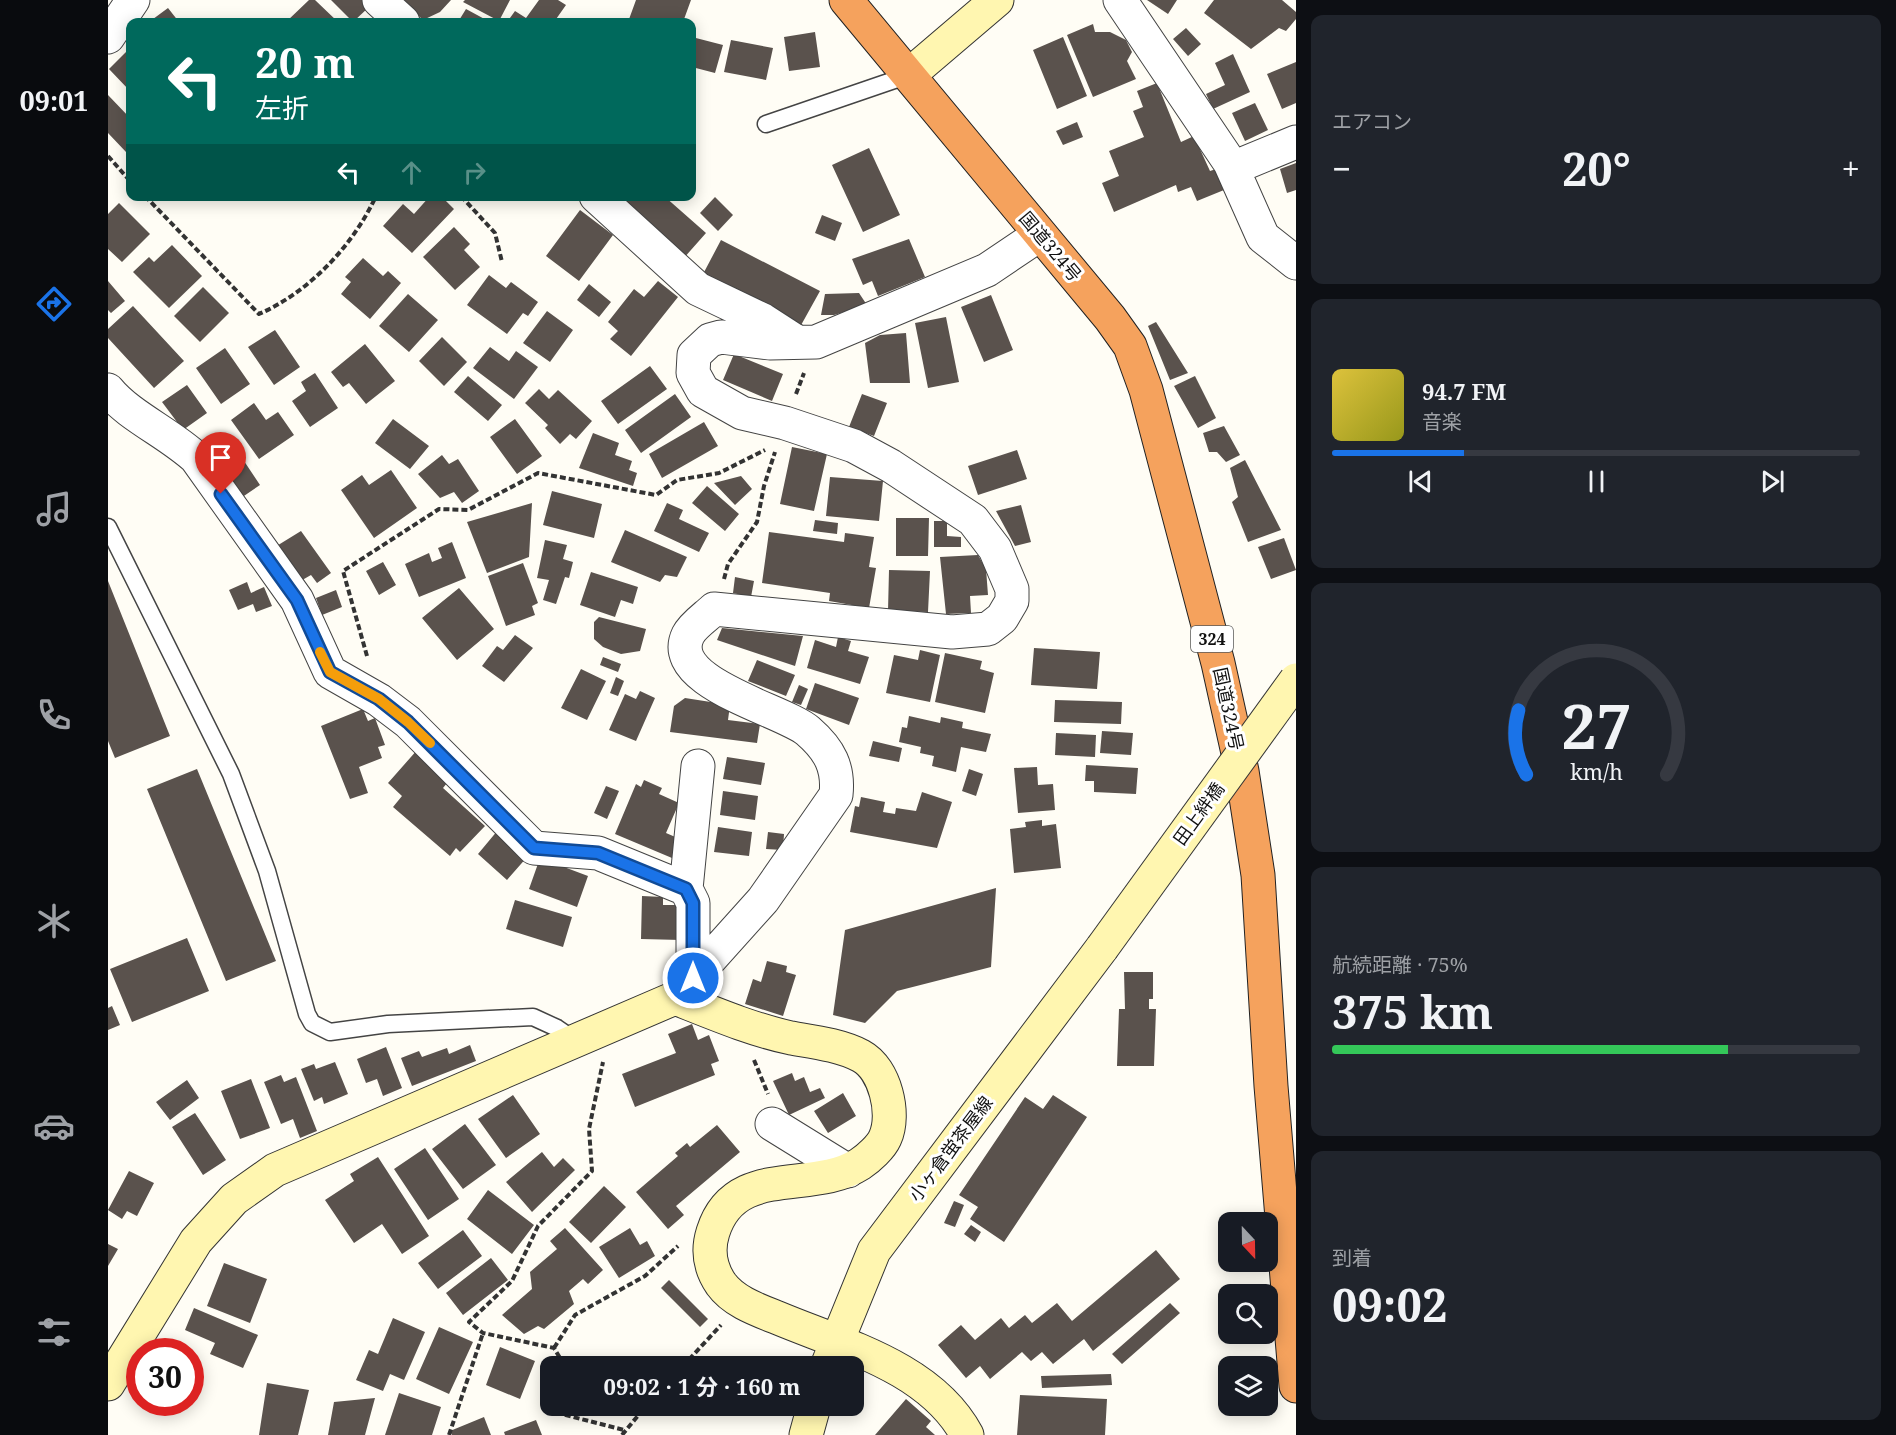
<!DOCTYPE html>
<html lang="ja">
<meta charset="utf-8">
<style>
body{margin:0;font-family:"Noto Serif","Noto Sans JP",serif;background:#20242c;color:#f1f3f6;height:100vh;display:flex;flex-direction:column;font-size:22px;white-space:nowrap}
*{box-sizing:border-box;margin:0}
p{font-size:20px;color:#9ea1a6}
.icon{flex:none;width:33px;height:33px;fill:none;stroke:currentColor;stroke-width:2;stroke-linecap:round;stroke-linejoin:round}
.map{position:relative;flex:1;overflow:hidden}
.side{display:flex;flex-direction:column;gap:15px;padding:15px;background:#0d0f14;width:600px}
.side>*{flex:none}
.guide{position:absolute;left:18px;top:18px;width:570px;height:183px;border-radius:12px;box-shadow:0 3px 15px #0003;background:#00695c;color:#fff;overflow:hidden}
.needle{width:39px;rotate:158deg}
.buttons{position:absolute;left:1110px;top:1212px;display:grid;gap:12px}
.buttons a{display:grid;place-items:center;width:60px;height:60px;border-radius:12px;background:#171b24;box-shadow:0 3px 15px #0003;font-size:30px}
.speed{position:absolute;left:18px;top:1338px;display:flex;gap:12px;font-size:30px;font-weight:700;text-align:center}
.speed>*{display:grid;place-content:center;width:78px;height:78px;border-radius:50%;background:#171b24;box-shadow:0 3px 15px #0003;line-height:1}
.speed .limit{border:9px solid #d22;background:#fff;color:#111}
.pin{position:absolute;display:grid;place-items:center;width:51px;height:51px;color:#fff;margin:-62px -26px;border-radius:50% 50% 50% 0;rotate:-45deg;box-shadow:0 0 6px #0007}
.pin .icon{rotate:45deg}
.me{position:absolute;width:66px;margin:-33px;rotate:0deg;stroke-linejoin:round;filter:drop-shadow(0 0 4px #0008)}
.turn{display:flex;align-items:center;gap:21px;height:126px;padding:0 30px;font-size:27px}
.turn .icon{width:78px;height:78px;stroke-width:2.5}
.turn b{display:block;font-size:42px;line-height:51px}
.lanes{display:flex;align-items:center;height:57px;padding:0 30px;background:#0003;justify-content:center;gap:30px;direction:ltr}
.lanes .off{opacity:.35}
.big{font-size:45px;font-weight:700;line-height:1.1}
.side .tile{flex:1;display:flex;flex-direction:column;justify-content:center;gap:9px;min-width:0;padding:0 21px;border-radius:12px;background:#20242c}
.side .dial{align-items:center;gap:0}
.dial svg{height:156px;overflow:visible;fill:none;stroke:#363941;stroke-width:7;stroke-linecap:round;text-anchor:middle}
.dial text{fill:#f1f3f6;stroke:none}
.song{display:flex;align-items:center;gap:18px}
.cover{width:72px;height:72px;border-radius:9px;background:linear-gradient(135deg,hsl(50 70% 55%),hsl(60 70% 35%))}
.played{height:6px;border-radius:3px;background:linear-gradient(90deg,#1a73e8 25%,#363941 25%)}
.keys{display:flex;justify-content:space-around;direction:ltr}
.heat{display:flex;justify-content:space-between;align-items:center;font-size:33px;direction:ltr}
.charge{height:9px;border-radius:4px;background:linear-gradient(90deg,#34c759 75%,#363941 0)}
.trip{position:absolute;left:432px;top:1356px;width:324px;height:60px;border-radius:12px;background:#171b24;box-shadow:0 3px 15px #0003;font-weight:700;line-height:60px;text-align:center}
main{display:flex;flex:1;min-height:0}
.tab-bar{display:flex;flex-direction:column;width:108px;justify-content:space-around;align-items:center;background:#090b0e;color:#9ea1a6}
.tab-bar .icon{width:42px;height:42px}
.tab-bar .current{color:#1a73e8}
.tab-bar b{font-size:27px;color:#f1f3f6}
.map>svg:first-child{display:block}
.building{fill:#5a524d}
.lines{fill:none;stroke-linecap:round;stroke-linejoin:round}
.lane-casing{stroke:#444;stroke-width:19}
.street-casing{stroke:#444;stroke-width:35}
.secondary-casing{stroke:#333;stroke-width:35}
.highway-casing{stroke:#222;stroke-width:35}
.path{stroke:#333;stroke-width:4;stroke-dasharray:6 3;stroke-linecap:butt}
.lane{stroke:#fff;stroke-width:16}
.street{stroke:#fff;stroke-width:33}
.secondary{stroke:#fff6b0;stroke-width:33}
.highway{stroke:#f5a25d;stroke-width:33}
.secondary-bridge-casing{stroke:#333;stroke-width:35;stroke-linecap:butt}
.secondary-bridge{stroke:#fff6b0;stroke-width:33}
.route-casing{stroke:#114b97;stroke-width:15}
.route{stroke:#1a73e8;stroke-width:10}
.slow{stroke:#f59e0b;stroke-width:10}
.labels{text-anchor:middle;stroke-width:6;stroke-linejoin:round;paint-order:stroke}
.shield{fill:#fff;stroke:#585858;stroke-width:1.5}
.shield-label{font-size:16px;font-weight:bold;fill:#111}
.street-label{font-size:18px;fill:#111;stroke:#fff}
</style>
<main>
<nav class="tab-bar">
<b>09:01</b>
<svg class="icon current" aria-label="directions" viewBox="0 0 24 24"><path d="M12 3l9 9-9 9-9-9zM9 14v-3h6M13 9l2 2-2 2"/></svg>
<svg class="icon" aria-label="music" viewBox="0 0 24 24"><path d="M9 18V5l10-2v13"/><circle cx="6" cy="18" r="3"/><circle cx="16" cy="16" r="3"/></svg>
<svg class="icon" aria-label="phone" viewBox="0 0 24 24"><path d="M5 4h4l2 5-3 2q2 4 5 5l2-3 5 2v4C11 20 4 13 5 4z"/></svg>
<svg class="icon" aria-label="climate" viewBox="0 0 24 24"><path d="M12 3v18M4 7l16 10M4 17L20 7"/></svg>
<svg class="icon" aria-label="car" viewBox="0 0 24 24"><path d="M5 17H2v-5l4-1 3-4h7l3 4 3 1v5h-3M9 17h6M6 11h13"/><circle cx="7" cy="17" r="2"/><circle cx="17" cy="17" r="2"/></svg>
<svg class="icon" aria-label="filters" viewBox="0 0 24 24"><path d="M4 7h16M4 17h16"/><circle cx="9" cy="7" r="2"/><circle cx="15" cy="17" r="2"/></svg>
</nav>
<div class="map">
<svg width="1188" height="1435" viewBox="0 0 1188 1435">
<rect width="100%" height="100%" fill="#fffdf5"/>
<path class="building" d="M201 0H207L230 22H178Z
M223 0H254L261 7 245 22Z
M294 0H343L332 12 315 20Z
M357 0H402L391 21 355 2Z
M431 0H450L458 5 446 22H399L407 11 418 18Z
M528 0H583L575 22H520Z
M1039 0H1069L1060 14Z
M1106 0H1174L1188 12V19L1178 31 1171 28 1143 49 1096 13Z
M60 8 71 22H41Z
M358 9 382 22H350Z
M985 24 987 32H1002L1018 40 1024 52 1019 61 1028 79 985 97 959 35Z
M1078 28 1093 44 1080 56 1065 39Z
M707 32 712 67 681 71 676 37Z
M584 37 615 45 607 73 584 67Z
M955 37 979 96 949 109 925 50Z
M623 40 665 48 658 80 616 72Z
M22 48V89L21 90 1 69Z
M1125 54 1142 92 1105 109 1098 94 1117 85 1107 63Z
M1188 62V103L1174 109 1159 74Z
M1049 83 1073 142 1086 136 1102 171 1108 169 1116 190 1089 201 1083 187 1070 192 1068 185 1006 212 994 183 1011 176 1001 151 1036 137 1025 111 1035 107 1029 91Z
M0 95 22 118V148L18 152 0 133Z
M1147 103 1160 130 1137 141 1124 113Z
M969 122 975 137 955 145 948 131Z
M761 148 792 215 755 232 724 165Z
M1188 163V190L1179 193 1172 169Z
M322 196H333L346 209 304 253 275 226 295 204 306 214Z
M504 196H556L598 233 575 259Z
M607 197 625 215 610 231 592 213Z
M11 203 42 234 14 262 0 249V214Z
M472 210 505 235 471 281 438 256Z
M714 215 734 223 727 241 707 233Z
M346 227 362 244 356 250 372 267 347 290 315 257Z
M801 239 817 277 770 296 764 281 755 285 744 259Z
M613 240 712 291 692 327 594 276Z
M64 245 94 276 61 308 25 272 41 257 46 262Z
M255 258 275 276 280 271 293 283 262 319 233 294 243 282 237 277Z
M381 275 398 288 403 282 430 302 420 316 415 313 399 334 359 305Z
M0 281 17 301 3 313 0 310Z
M550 281 570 297 523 356 502 339 510 331 500 322 526 289 536 297Z
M481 284 503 302 491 317 469 300Z
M95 287 121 313 92 342 66 316Z
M751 293 759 305 726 315H713L717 294Z
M300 294 330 320 301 352 271 326Z
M883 295 905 350 876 362 853 307Z
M25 306 76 361 46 388 0 338V329Z
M439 311 465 330 442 362 415 343Z
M838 317 851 382 820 388 807 323Z
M1048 322 1080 373 1062 380 1040 326Z
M167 330 192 367 166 385 140 347Z
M798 333 802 383H762L757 343 772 335Z
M334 337 359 362 336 386 311 361Z
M257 344 287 381 258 404 241 383 235 387 223 372Z
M382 347 401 361 408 351 430 367 406 399 365 368Z
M117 348 142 384 113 404 88 368Z
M626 354 675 374 664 401 615 380Z
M542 366 559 389 510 424 493 401Z
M207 373 230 408 202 427 184 401 198 391 193 382Z
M360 376 394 405 380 421 346 392Z
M1087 376 1108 418 1090 428 1066 386Z
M79 385 99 413 75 430 54 402Z
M431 389 441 399 450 390 484 421 468 439 462 434 452 444 437 428 440 425 417 403Z
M567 394 583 417 533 453 517 430Z
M754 394 779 403 766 436 741 427Z
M146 403 158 420 170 412 186 435 151 459 123 420Z
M285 419 321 446 302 469 267 443Z
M407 419 434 456 409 474 382 437Z
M596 422 610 446 554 478 541 454Z
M1116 426 1132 455 1118 462 1109 452H1101L1095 433Z
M485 433 511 443 507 455 524 461 521 470 529 473 525 486 471 468Z
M124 443 152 485 130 500 102 457Z
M684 447 719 454 706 511 672 504Z
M909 450 919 479 870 495 860 466Z
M334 455 341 464 350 459 371 491 354 503 346 492 332 498 310 474Z
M1137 460 1173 530 1140 542 1124 502 1130 497 1122 468Z
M283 470 309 508 266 538 233 490 254 475 261 485Z
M633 476 644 489 627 505 606 483Z
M722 477 775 481 771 521 718 516Z
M599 486 631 514 617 531 584 503Z
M444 491 494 504 486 538 435 525Z
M424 503 421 557 379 573 359 522Z
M559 503 575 510 571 519 601 533 591 552 546 531Z
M913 505 923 542 907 546 888 511Z
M788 518H821L820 556H788Z
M707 520 730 523 729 534 705 531Z
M826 521H839V536L853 537V547H826Z
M517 530 579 557 569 577 557 575 552 582 503 562Z
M193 531 223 573 209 583 203 575 189 583 167 547Z
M661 532 736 542 737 533 766 537 761 567 768 568 761 608 721 601 722 593 654 583Z
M1176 538 1188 570 1163 579 1150 547Z
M437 540 459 545 455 559 465 562 461 578 457 577 448 604 435 600 441 580 429 578Z
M344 542 358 578 311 597 297 564 321 553 324 562 334 558 330 548Z
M870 555 878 569 880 595 862 596 863 613 838 614 832 557Z
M275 562 288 585 271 595 258 571Z
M415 563 430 603 424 606 427 615 398 626 380 576Z
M781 570 822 571 820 612 780 611Z
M483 572 530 587 525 604 513 600 507 617 472 605Z
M627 577 646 581 643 597 625 593Z
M0 581 62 736 7 758 0 741Z
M139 582 143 593 156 587 164 606 148 612 145 604 130 610 121 590Z
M351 588 386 629 349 660 314 618Z
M228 590 234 607 214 615 208 598Z
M491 617 538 629 532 651 513 654 495 647 486 639V622Z
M614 628 695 636 687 666 609 640Z
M407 635 425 648 396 682 374 666 389 646 395 650Z
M730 637 743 641 740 651 761 657 752 684 699 668 707 640 728 647Z
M926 648 992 652 989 689 923 685Z
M812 650 832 655 822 702 778 693 786 655 810 660Z
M837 653 874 661 872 669 886 673 877 713 827 702Z
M495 657 513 664 510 672 492 665Z
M649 660 687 675 678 696 640 681Z
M473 669 498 681 479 720 453 708Z
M508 677 516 681 510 696 502 693Z
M707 683 751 698 741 725 698 709Z
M691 685 700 689 693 705 684 702Z
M532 691 547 698 528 741 501 730 517 694 528 699Z
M577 698 622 705 620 720 652 724 649 743 562 732 566 706Z
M947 700 1014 702 1013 724 946 722Z
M255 709 260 721 267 718 277 745 270 747 274 758 251 767 260 793 242 799 213 726Z
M801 716 832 723 833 717 855 722 854 728 883 734 878 752 853 747 848 772 824 766 826 756 812 753 813 747 791 742 794 727 799 728Z
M994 731 1025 733 1023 755 992 753Z
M948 733 988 735 987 757 947 755Z
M765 741 794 748 791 762 761 756Z
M310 749 343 778 335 788 377 826 352 852 348 848 342 856 285 807 294 796 280 783Z
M619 757 657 763 653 785 615 779Z
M978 765 1030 768 1028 794 986 792V781H977Z
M929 767 930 785 945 784 947 810 910 813 906 768Z
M89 769 168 961 118 981 39 789Z
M861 769 875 774 868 796 854 791Z
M536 780 554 788 551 794 571 803 558 833 572 839 564 858 507 834 528 784 533 787Z
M498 786 511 791 499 819 486 813Z
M615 791 650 796 647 820 612 815Z
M814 792 844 802 829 848 742 832 747 806 751 807 753 797 777 802 775 812 787 814 788 808 808 811Z
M934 820V826L948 824 953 868 906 873 902 829 918 827 917 822Z
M610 827 644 832 641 856 606 852Z
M390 830 420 856 399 880 370 854Z
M660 832 676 834 675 850 658 849Z
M432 858 480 876 469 907 421 889Z
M888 888 883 967 789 991 757 1023 725 1015 737 930Z
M534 896 555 897V905H575L573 940 533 939Z
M407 900 464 917 455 947 398 929Z
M79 938 101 991 24 1022 2 969Z
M659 961 679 966 678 972 688 975 675 1016 637 1004 645 979 653 982Z
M1016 972H1045V999H1041V1009H1048L1046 1066H1009L1011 1009H1017Z
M4 1006 12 1025 0 1030V1008Z
M584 1024 590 1040 601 1035 611 1061 603 1064 607 1075 527 1107 514 1074 568 1053 560 1034Z
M362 1045 368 1061 304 1086 293 1058 311 1051 314 1057 339 1048 341 1054Z
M278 1047 294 1088 275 1096 269 1079 258 1083 249 1059Z
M227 1062 240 1094 216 1104 214 1097 206 1101 193 1069 206 1064 208 1069Z
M684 1073 687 1081 696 1077 702 1092 712 1088 717 1098 681 1115 665 1081Z
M173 1075 176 1082 188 1077 209 1131 192 1138 185 1119 173 1124 156 1082Z
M143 1079 162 1128 132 1139 113 1091Z
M79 1080 91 1098 62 1120 48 1102Z
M735 1093 748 1116 720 1133 706 1111Z
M405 1095 432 1134 398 1158 370 1119Z
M945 1095 979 1117 896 1242 862 1219 870 1207 851 1195 917 1097 935 1109Z
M87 1113 118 1160 95 1175 64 1127Z
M357 1124 388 1165 355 1189 324 1149Z
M609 1125 632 1152 568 1206 576 1215 560 1229 528 1192 570 1156 567 1153 579 1143 582 1147Z
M317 1148 351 1199 320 1220 286 1169Z
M434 1152 446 1167 455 1158 467 1170 424 1212 398 1182Z
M270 1157 321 1236 294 1254 274 1224 246 1243 217 1200 246 1181 242 1174Z
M21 1171 46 1183 29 1216 19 1211 14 1219 0 1210Z
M496 1186 518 1207 483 1243 461 1222Z
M380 1190 426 1225 404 1254 359 1219Z
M846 1201 856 1205 847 1227 836 1223Z
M863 1225 873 1232 867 1242 856 1234Z
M457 1228 495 1270 480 1284 475 1279 461 1291 466 1304 436 1329 430 1326 416 1334 394 1315 424 1289 422 1272 449 1249 442 1241Z
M522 1228 532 1245 539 1241 547 1256 511 1278 491 1247Z
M355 1230 374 1256 330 1289 310 1263Z
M0 1244 10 1249 0 1266Z
M1048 1250 1072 1279 985 1351 976 1339 945 1364 934 1352 923 1361 914 1352 882 1379 872 1366 858 1378 830 1345 853 1325 867 1340 893 1318 901 1328 917 1315 924 1323 949 1303 964 1321Z
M383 1258 400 1280 355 1315 338 1293Z
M116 1263 159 1279 142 1323 99 1306Z
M561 1280 600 1319 592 1327 553 1288Z
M1062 1303 1072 1313 1014 1364 1004 1354Z
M86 1308 150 1335 135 1368 102 1354 107 1343 77 1330Z
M285 1318 317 1332 296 1380 282 1374 275 1391 248 1380 261 1350 270 1354Z
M331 1327 365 1342 341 1394 308 1379Z
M392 1347 427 1361 412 1399 378 1385Z
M1003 1374 1004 1385 934 1388 933 1376Z
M159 1383 201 1390 190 1435H151Z
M291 1393 333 1407 324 1435H277Z
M912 1395 999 1399 997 1435H909Z
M267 1398 257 1435H220L226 1402Z
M798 1399 823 1421 818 1427 827 1435H767Z
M376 1417 383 1435H344L342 1431Z
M428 1420 434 1435H397L396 1432Z"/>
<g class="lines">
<defs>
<path id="lane" d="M658 124 801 75
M0 527 123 774 159 871 199 1014 204 1023 222 1032 280 1024 425 1017 449 1028 468 1041"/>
<path id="street" d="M271 0 295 22
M1012 0 1122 163 1155 237 1188 263
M0 37 25 0
M1125 168 1188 142
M488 196 590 289 655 320 689 342
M0 390C21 416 61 433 88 458L189 600 222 672 271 700 300 722 426 848 490 853 578 889 585 903V978
M578 889 590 766
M567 998 655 900 728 795C731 768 722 750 700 731 676 710 557 683 580 635 585 625 599 616 606 609L844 632 880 629 894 618 904 601V589L887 549 865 520 783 466 746 446 677 423 634 413 595 391 585 373 586 355 602 340 613 337 662 343 708 342 879 270 931 235
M664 1124 740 1171"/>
<path id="secondary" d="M801 75 889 0
M719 1366 766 1251 994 948
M0 1384 88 1241 126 1199 167 1170 567 998C605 1013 642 1029 683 1038 706 1042 732 1045 753 1056 777 1069 788 1114 777 1138 773 1147 761 1158 752 1164 704 1195 627 1162 605 1232 599 1251 602 1268 613 1284 626 1302 650 1310 670 1318 737 1346 823 1368 859 1435
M698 1435 706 1406"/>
<path id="highway" d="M738 0 1002 318 1022 346 1038 390 1110 663 1134 771 1150 875 1163 1086 1188 1386"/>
</defs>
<use href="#lane" class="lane-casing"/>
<use href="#street" class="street-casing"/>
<use href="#secondary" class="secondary-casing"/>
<use href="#highway" class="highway-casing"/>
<path class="path" d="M0 156 22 181
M37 196 151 314C201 292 245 246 268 196
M353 196 387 233 394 262
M688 394 696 373
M616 579 620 564 649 522 656 486 667 452
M259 656 235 571 331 509 360 510 430 473 548 495 569 480 611 473 657 450
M646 1060 660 1094
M446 1348 467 1315 537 1276 570 1246
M450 1366 452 1358 446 1348 375 1333 361 1322 404 1281 430 1226 484 1171 481 1129 495 1062
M575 1366 613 1325
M442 1394 438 1410 516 1430
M341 1435 375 1333
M514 1435 538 1406"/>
<use href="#lane" class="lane"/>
<use href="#street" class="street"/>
<use href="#secondary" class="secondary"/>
<use href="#highway" class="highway"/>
<defs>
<path id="secondary-bridge" d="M994 948 1188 680"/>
</defs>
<use href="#secondary-bridge" class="secondary-bridge-casing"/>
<use href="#secondary-bridge" class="secondary-bridge"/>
</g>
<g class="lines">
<defs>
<path id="route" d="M113 494 189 600 222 672 271 699 300 722 426 848 490 853 578 889 585 903V978"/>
</defs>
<use href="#route" class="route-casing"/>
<use href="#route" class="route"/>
<path class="slow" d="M212 652 222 672 271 699 300 722 322 743"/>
</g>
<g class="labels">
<rect class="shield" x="1083" y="626" width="42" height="26" rx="4.5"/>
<g class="shield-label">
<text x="1104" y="645">324</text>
</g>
<g class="street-label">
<text transform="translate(942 247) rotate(50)" y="6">国道324号</text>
<text transform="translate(1120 709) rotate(78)" y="6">国道324号</text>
<text transform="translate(1091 814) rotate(-54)" y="6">田上絆橋</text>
<text transform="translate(843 1149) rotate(-53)" y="6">小ヶ倉蛍茶屋線</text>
</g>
</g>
</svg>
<div class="buttons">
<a><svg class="needle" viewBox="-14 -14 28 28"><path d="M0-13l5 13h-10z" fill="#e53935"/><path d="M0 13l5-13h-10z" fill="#9ea1a6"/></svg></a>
<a><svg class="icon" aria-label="search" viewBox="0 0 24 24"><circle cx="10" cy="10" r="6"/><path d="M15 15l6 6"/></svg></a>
<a><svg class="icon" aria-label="layers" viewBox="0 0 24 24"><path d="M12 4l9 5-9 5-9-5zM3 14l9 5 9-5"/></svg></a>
</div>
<div class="speed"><div class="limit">30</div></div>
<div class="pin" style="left:113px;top:494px;background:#d93025"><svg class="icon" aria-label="arrive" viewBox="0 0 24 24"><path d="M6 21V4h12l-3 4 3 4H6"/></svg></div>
<svg class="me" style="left:585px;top:978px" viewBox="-20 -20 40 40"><circle r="17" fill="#1a73e8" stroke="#fff" stroke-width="3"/><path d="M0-11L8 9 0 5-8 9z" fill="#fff"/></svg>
<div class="trip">09:02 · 1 分 · 160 m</div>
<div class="guide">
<div class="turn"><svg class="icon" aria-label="left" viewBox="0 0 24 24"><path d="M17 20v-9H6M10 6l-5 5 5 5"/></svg><div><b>20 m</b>左折</div></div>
<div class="lanes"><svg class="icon" aria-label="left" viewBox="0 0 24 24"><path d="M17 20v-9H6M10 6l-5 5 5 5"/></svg><svg class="icon off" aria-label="ahead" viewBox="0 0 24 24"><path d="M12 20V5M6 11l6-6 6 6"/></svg><svg class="icon off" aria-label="right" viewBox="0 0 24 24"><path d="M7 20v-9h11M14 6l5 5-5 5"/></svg></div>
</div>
</div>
<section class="side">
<div class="tile"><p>エアコン</p>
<div class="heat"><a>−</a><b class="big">20°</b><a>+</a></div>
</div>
<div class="tile">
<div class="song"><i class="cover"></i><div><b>94.7 FM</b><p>音楽</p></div></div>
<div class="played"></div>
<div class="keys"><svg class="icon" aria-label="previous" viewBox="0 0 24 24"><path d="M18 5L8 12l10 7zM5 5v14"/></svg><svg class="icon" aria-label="pause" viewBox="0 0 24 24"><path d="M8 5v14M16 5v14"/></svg><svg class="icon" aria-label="next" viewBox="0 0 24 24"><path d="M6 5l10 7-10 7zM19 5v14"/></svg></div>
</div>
<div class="tile dial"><svg viewBox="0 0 100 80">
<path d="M14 69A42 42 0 1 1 86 69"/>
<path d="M14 69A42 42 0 0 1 10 36" stroke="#1a73e8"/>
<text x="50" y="56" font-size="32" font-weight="700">27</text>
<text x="50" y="72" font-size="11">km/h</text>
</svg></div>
<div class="tile"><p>航続距離 · 75%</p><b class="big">375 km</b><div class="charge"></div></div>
<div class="tile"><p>到着</p><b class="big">09:02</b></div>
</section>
</main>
